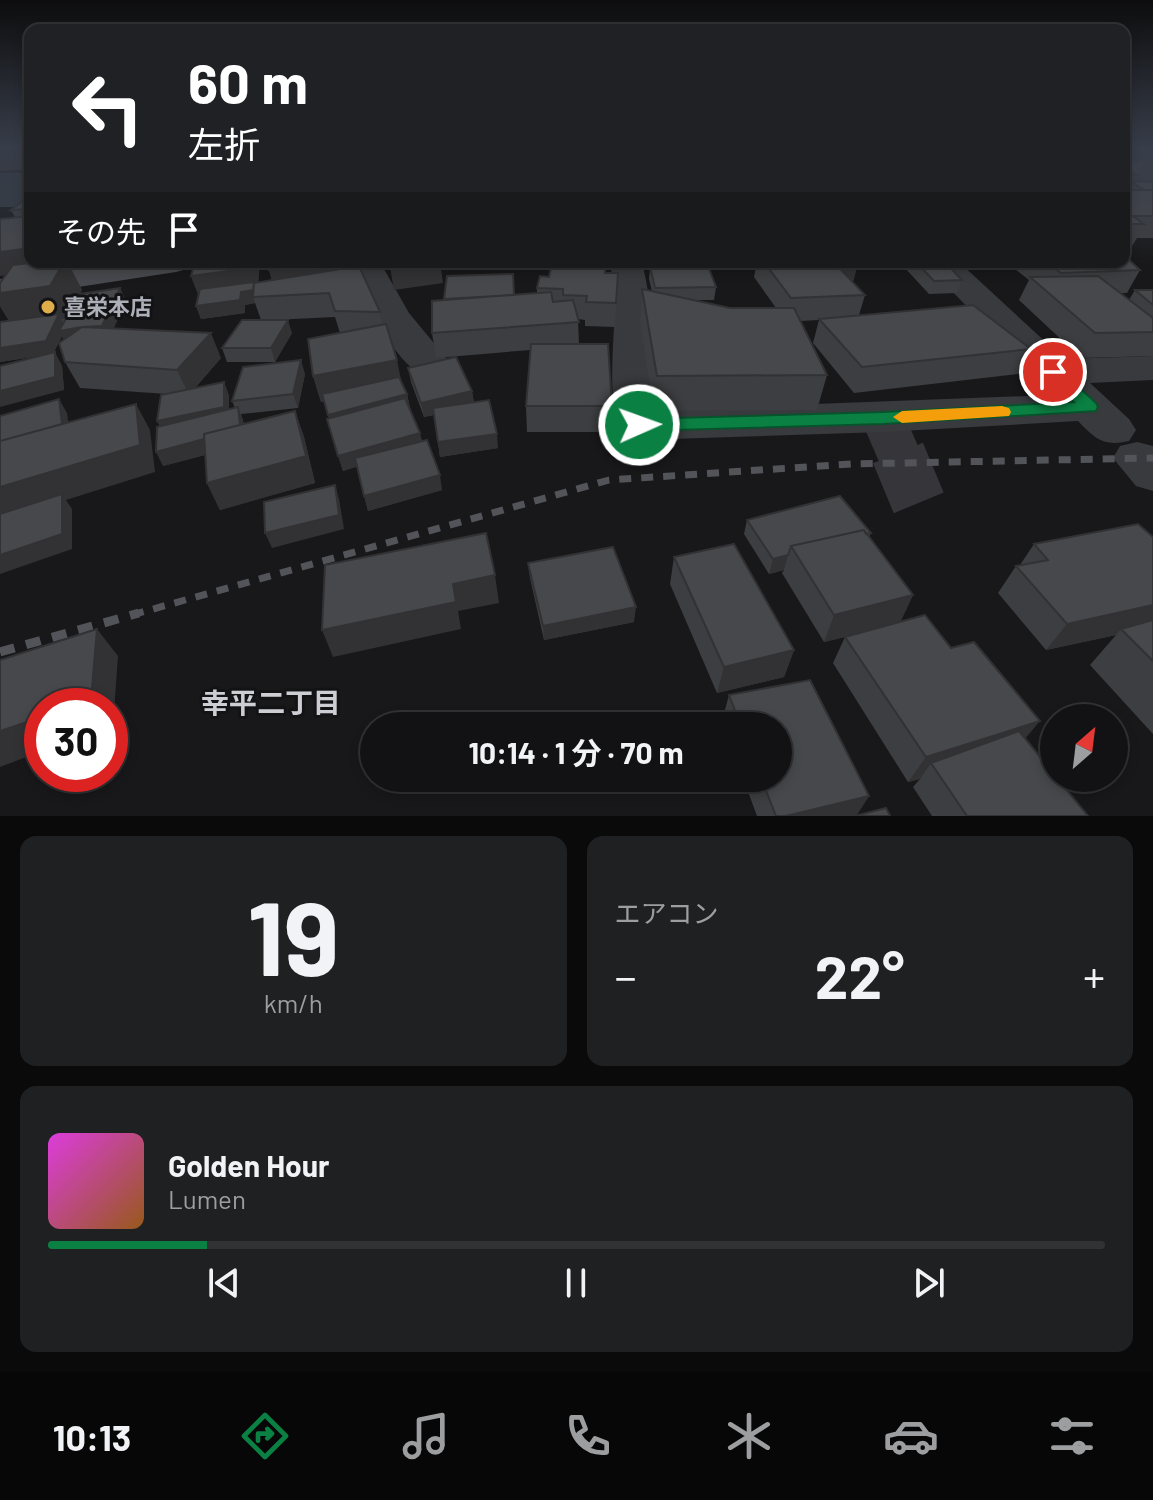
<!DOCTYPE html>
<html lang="ja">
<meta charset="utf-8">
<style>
body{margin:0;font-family:Barlow,"Noto Sans JP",sans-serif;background:#1f2022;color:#f1f3f6;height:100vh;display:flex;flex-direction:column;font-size:30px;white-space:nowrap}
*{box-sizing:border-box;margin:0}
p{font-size:26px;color:#9c9ea0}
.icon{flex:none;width:44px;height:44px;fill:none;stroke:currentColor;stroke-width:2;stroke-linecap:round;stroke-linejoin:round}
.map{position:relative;height:816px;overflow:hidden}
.panel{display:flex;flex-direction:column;gap:20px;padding:20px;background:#0a0a0b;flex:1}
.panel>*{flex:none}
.guide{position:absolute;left:24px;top:24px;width:1106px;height:244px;border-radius:16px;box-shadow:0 4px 12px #0003,0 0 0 2px #313234;background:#202124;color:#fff;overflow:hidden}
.needle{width:52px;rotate:28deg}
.controls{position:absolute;left:1040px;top:704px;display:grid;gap:16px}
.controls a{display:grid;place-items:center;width:88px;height:88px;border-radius:50%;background:#121214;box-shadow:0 4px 12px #0003,0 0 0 2px #313234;font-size:40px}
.speed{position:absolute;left:24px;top:688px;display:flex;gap:16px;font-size:40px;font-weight:700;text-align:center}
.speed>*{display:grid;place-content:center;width:104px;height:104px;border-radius:50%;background:#121214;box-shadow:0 4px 12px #0003,0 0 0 2px #313234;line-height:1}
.speed .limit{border:12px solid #d22;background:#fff;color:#111}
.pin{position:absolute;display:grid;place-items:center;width:68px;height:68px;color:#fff;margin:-34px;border:4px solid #fff;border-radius:50%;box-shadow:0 2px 8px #0007}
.me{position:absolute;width:88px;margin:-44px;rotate:88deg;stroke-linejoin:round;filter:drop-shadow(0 0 6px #0008)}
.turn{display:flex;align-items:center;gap:28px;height:168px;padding:0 32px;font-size:36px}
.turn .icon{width:104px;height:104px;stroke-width:2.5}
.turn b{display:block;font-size:56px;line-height:68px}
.then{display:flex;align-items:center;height:76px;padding:0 32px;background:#0003;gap:16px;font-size:30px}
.big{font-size:60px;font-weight:700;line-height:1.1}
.panel .card{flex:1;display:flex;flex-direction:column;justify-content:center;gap:12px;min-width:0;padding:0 28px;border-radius:16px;background:#1f2022}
.panel .dial{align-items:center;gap:0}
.dial b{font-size:104px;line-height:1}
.song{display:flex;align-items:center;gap:24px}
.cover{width:96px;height:96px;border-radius:12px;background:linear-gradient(135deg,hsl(300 70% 55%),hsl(30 70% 35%))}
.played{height:8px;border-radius:4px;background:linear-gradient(90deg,#0b8043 15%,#313234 15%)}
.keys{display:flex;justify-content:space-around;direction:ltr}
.heat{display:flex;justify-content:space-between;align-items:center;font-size:44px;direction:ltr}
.panel .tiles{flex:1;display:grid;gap:20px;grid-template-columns:1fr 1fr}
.card:last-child{grid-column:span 2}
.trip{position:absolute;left:360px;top:712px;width:432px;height:80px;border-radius:40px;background:#121214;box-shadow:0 4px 12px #0003,0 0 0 2px #313234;font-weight:700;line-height:80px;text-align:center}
.tab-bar{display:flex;height:128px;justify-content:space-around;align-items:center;background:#070708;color:#9c9ea0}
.tab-bar .icon{width:56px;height:56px}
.tab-bar .current{color:#0b8043}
.tab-bar b{font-size:36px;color:#f1f3f6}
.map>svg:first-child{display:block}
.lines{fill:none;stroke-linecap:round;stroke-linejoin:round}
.river{fill:#333a41;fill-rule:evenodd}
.street-tunnel-far1{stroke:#36363a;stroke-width:42;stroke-dasharray:42 21;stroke-linecap:butt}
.street-tunnel{stroke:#36363a;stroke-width:54;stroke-dasharray:54 27;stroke-linecap:butt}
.street{fill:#393a3e;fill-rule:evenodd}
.secondary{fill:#48494e;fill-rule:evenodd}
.rail-far1{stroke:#535459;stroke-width:7;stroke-dasharray:12 10;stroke-linecap:butt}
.rail{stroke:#535459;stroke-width:9;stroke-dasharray:15 12;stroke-linecap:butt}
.wall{fill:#3d3e41}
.shaded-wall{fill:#323235}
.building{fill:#47484c;stroke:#323235;stroke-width:2}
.route{fill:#0b8043;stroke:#07532c;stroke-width:2}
.slow{fill:#f59e0b}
.poi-dot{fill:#deae4b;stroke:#131315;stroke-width:3}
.labels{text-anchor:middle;stroke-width:6;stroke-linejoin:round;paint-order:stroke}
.poi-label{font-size:22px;font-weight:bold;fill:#acafb8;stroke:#131315;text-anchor:start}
.near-neighbourhood-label{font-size:28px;font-weight:bold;fill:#ccced4;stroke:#131315}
</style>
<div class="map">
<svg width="1153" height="816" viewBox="0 0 1153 816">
<rect width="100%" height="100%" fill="#18181a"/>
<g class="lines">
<path class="river" d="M0 173H30V207H0Z"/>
<path class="street-tunnel-far1" d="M883 418 899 455"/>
<path class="street-tunnel" d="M898 453 925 518"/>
<path class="street" d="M1124 165 1153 178V196L1124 183Z
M348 262H380L409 313 452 365 446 374C436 376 426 379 417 372 390 354 360 292 348 262Z
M610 262H642C654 310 653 361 660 410L1052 395 924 262H959L1064 359 1153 356V380L1090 383 1129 419 1136 430 1129 441C1104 447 1095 439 1078 421L883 432 639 440 623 435C604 406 616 330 615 293 614 283 611 272 610 262Z
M1137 442 1153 446V491L1136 486 1113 458 1120 446Z"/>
<path class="secondary" d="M1124 160 1153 161V175L1124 174Z
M111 262H192L187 269 176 272 0 299V279Z"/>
<path class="rail-far1" d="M132 615 609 480 851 464 1153 458"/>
<path class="rail" d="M0 652 139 613"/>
</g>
<path class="wall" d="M1124 149H1153V238H1137L1132 246H1124V167L1137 175 1134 181 1150 182 1137 175 1144 161 1124 160Z
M30 196V262H69L68 263 82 290 75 303 120 288 126 301 113 329 221 358 195 388 224 382 229 396V409L235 408 232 401 305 374 298 408 241 414 244 424 295 411 304 437 315 483 220 510 207 483 205 455 163 466 160 426 157 421 167 394 80 388 65 362 64 340 62 336 54 352 62 366 64 390 38 356 0 362 9 321 0 306V283L5 275 15 217 11 210Z
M195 262H260L258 283 272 280 269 270 355 266 380 312 382 325 401 382 407 394 410 408H409L442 490 368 511 357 466 343 471 327 419 329 418 324 401 321 402 313 376 340 333 335 317 272 320 292 333 275 362H227L222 348 261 320 255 303 245 305V313L201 319 196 306 198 294 191 276Z
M638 262H691L640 267Z
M757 262H945L962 280 957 293 929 294 904 267 906 262 854 265 857 267 853 282 865 295 859 315 1031 349 1019 374 854 393 813 343 819 320 800 321 827 375 817 410 654 411 640 321 642 289 652 291 649 279 650 267 716 287 714 300H692L730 308H776L754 277Z
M1006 262H1124L1140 270 1127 293H1120L1129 300 1135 290H1153V356L1081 358 1019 300 1029 280Z
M605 273H618L615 327 585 326V320L578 319 579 344 612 406 611 432H527L526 406 530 350 436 358 432 333 444 300 447 276 514 295 537 293V288L549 277Z
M408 368 472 391 474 402 498 448 440 457 434 415 424 417 411 382Z
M747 520 871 533 869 537 913 595 900 622 951 648 1088 816H932L913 787 920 779 908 782 833 663 845 637 824 642 782 573 784 570 769 574 744 534Z
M1153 537V734L1090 665 1116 635 1046 650 998 593 1016 566 1020 565 1034 544Z
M674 557 794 650 784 677 717 693 670 584Z
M528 563 634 622 544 640 530 578Z
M810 680 869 796 856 816 886 808 890 816H757L743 778H778V726H724L722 721 729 695Z"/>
<path class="shaded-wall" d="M0 149H30V169L0 171Z
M30 248V262H69L68 263 82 290 67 318 61 319 66 327 120 288 126 301 109 339 66 344 62 336 53 354 0 362V348L12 326 0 306V293L60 269 0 276V252Z
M76 262H100L77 265Z
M250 262H260L257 291 253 297 255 303 245 305V313L201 319 196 306 200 299 191 276Z
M323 262H354L358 280 276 294 269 270Z
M424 262H440L443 283 394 290 390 267Z
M857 267 850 290 841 270Z
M288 320 292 333 275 362 271 348Z
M211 333 221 358 189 395 177 370Z
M55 352 62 366 64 390 0 407V391Z
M301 360 305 374 298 408 293 394Z
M397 360 402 385 321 402 313 376Z
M224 382 229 396V421L164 435 157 421Z
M472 391 474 405 424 417 421 403Z
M407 394 410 408 332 429 328 415Z
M59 399 67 413 71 442 62 428Z
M136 404 150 430 155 472 66 500 72 509V549L0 574V487Z
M238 407 243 421 246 444 163 466 156 452Z
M295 411 304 437 315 483 220 510 207 483Z
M420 433 423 447 343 471 338 456Z
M497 434 498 448 440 457 438 442Z
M440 475 442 490 368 511 364 496Z
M335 485 339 499 344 529 272 548 265 533Z
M788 555 784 570 769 574 773 559Z
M495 575 499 603 458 611 461 629 333 657 322 630 453 584Z
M913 595 900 623 824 642 834 615Z
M1153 605V627L1121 629 1116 635 1046 650 1067 624Z
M636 607 634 622 544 640 543 626Z
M97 629 118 656 113 725 110 726V706H72Z
M794 650 784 677 717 693 724 667Z
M42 717V751L0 767V731Z
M1040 721 1018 747 931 763 920 779 908 782 926 757Z
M869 796 856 816H786Z"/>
<path class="building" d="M1124 149H1153V151L1124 150Z
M1124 167 1137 175H1124Z
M1124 175 1132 180H1124Z
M1130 181 1153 182V190H1144Z
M1124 190H1153V216H1133L1144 224H1124Z
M30 196V209L11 210Z
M30 216V248L0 252V219Z
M1124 255 1140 270 1061 273 1046 262H1124Z
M38 262H64L50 286 0 293V283L13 265Z
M195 262H250V268L191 276Z
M268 262H323L269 270Z
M389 262H424L390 267Z
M764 262H850L857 267 841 270 865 295 791 298Z
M916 262H945L962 280 934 281Z
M552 263 605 265V273H618L616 303 586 302 587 296 563 295V289L537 288 540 276 549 277Z
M359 266 380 312 335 311 329 293 253 297 254 283Z
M708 266 716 287 655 288 650 267Z
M513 274 514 295 444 299 447 276Z
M1098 276 1153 318V332L1095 333 1030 277Z
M254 282 253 290 241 292 240 300 196 306 200 289Z
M120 288 102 326 82 327 59 331 80 294Z
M642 289 730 308H794L827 375 657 376Z
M1135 290H1153V305Z
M551 292 553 302 573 300 579 322 432 333V301Z
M973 305 1031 349 862 367 819 319Z
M59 314 46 341 0 348V322Z
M242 320H288L271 348H222Z
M386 324 397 360 313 376 308 339Z
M82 327 211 333 177 370 65 362 59 343Z
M531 344H608L612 406H526Z
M55 352V377L0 391V366Z
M456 357 472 391 421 403 408 368Z
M301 360 293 394 232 401 243 367Z
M399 377 407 394 328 415 322 394Z
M224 382V407L157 421 161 395Z
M405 398 420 433 338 456 327 419Z
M59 399 62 424 0 441V416Z
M489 400 497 434 438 442 433 408Z
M136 404 140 445 0 487V441Z
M238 407 240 425 204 434V439L156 452 157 427Z
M295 411 306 456 207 483 204 434Z
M427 440 440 475 364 496 355 458Z
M335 485 339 515 265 533 264 502Z
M62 494V534L0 555V514Z
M840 496 871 533 866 534 864 530 791 546 788 555 773 559 747 520Z
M1138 524 1153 537V605L1067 624 1016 566 1048 560 1034 544Z
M864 530 913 595 834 615 791 546Z
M486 533 495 575 453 584 456 602 322 630 325 565Z
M734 544 794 650 724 667 674 557Z
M613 547 636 607 543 626 528 563Z
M925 615 951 648 974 642 1040 721 926 757 845 637Z
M1153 620V661L1121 629Z
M97 629 91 699 72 706H42V717L0 731V660Z
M810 680 869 796 786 816H776L761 778H778V726H741L729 695Z
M1019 731 1054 774V778H1057L1088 816H967L931 763Z
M886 808 890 816H855Z"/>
<linearGradient id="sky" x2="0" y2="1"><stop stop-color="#0d0d0e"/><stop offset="0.56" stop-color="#373d49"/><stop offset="1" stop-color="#373d49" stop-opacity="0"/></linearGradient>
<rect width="1153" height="264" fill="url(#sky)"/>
<path class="route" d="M1053 367 1059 369 1096 403 1098 407 1096 411 883 424 639 431 630 425 639 419 883 412 1074 402 1044 372Z"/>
<path class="slow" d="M1002 406 1009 408 1011 412 1009 416 902 423 893 417 902 411Z"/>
<circle class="poi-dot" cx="48" cy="307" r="8"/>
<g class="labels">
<g class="poi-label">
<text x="64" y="315">喜栄本店</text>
</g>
<g class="near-neighbourhood-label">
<text x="271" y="713">幸平二丁目</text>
</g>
</g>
</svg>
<div class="controls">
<a><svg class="needle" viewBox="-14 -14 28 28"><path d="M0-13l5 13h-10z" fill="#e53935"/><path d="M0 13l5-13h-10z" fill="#9c9ea0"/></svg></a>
</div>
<div class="speed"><div class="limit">30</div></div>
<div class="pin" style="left:1053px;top:372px;background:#d93025"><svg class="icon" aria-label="arrive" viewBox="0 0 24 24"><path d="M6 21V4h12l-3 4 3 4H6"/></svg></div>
<svg class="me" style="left:639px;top:425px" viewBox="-20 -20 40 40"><circle r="17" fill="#0b8043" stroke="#fff" stroke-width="3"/><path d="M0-11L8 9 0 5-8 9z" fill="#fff"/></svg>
<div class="trip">10:14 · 1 分 · 70 m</div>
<div class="guide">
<div class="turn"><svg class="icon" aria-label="left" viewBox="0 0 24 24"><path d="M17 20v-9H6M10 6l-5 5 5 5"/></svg><div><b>60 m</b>左折</div></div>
<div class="then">その先<svg class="icon" aria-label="arrive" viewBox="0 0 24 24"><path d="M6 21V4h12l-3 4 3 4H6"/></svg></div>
</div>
</div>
<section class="panel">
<div class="tiles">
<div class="card dial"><b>19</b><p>km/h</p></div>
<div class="card"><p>エアコン</p>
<div class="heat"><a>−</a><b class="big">22°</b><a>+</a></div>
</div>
<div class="card">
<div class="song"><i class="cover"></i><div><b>Golden Hour</b><p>Lumen</p></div></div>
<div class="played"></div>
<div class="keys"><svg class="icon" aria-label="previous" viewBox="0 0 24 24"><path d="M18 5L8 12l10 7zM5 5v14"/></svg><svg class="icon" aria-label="pause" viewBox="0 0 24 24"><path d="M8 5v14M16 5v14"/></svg><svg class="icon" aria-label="next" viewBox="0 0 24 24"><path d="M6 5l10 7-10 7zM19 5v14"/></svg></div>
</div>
</div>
</section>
<nav class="tab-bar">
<b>10:13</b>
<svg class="icon current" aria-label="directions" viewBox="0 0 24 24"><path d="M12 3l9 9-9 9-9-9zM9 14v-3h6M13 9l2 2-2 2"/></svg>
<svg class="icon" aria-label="music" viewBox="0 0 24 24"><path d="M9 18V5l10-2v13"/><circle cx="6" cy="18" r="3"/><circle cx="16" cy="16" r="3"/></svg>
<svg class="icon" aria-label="phone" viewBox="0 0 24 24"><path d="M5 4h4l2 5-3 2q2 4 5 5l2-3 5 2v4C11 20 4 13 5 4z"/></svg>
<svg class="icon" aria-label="climate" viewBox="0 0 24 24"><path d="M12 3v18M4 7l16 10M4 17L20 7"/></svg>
<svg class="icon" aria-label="car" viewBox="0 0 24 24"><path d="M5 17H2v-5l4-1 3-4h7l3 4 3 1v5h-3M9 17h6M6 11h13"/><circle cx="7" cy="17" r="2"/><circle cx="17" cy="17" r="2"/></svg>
<svg class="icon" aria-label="filters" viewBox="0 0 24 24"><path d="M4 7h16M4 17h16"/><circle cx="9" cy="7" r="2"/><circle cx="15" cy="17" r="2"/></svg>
</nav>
